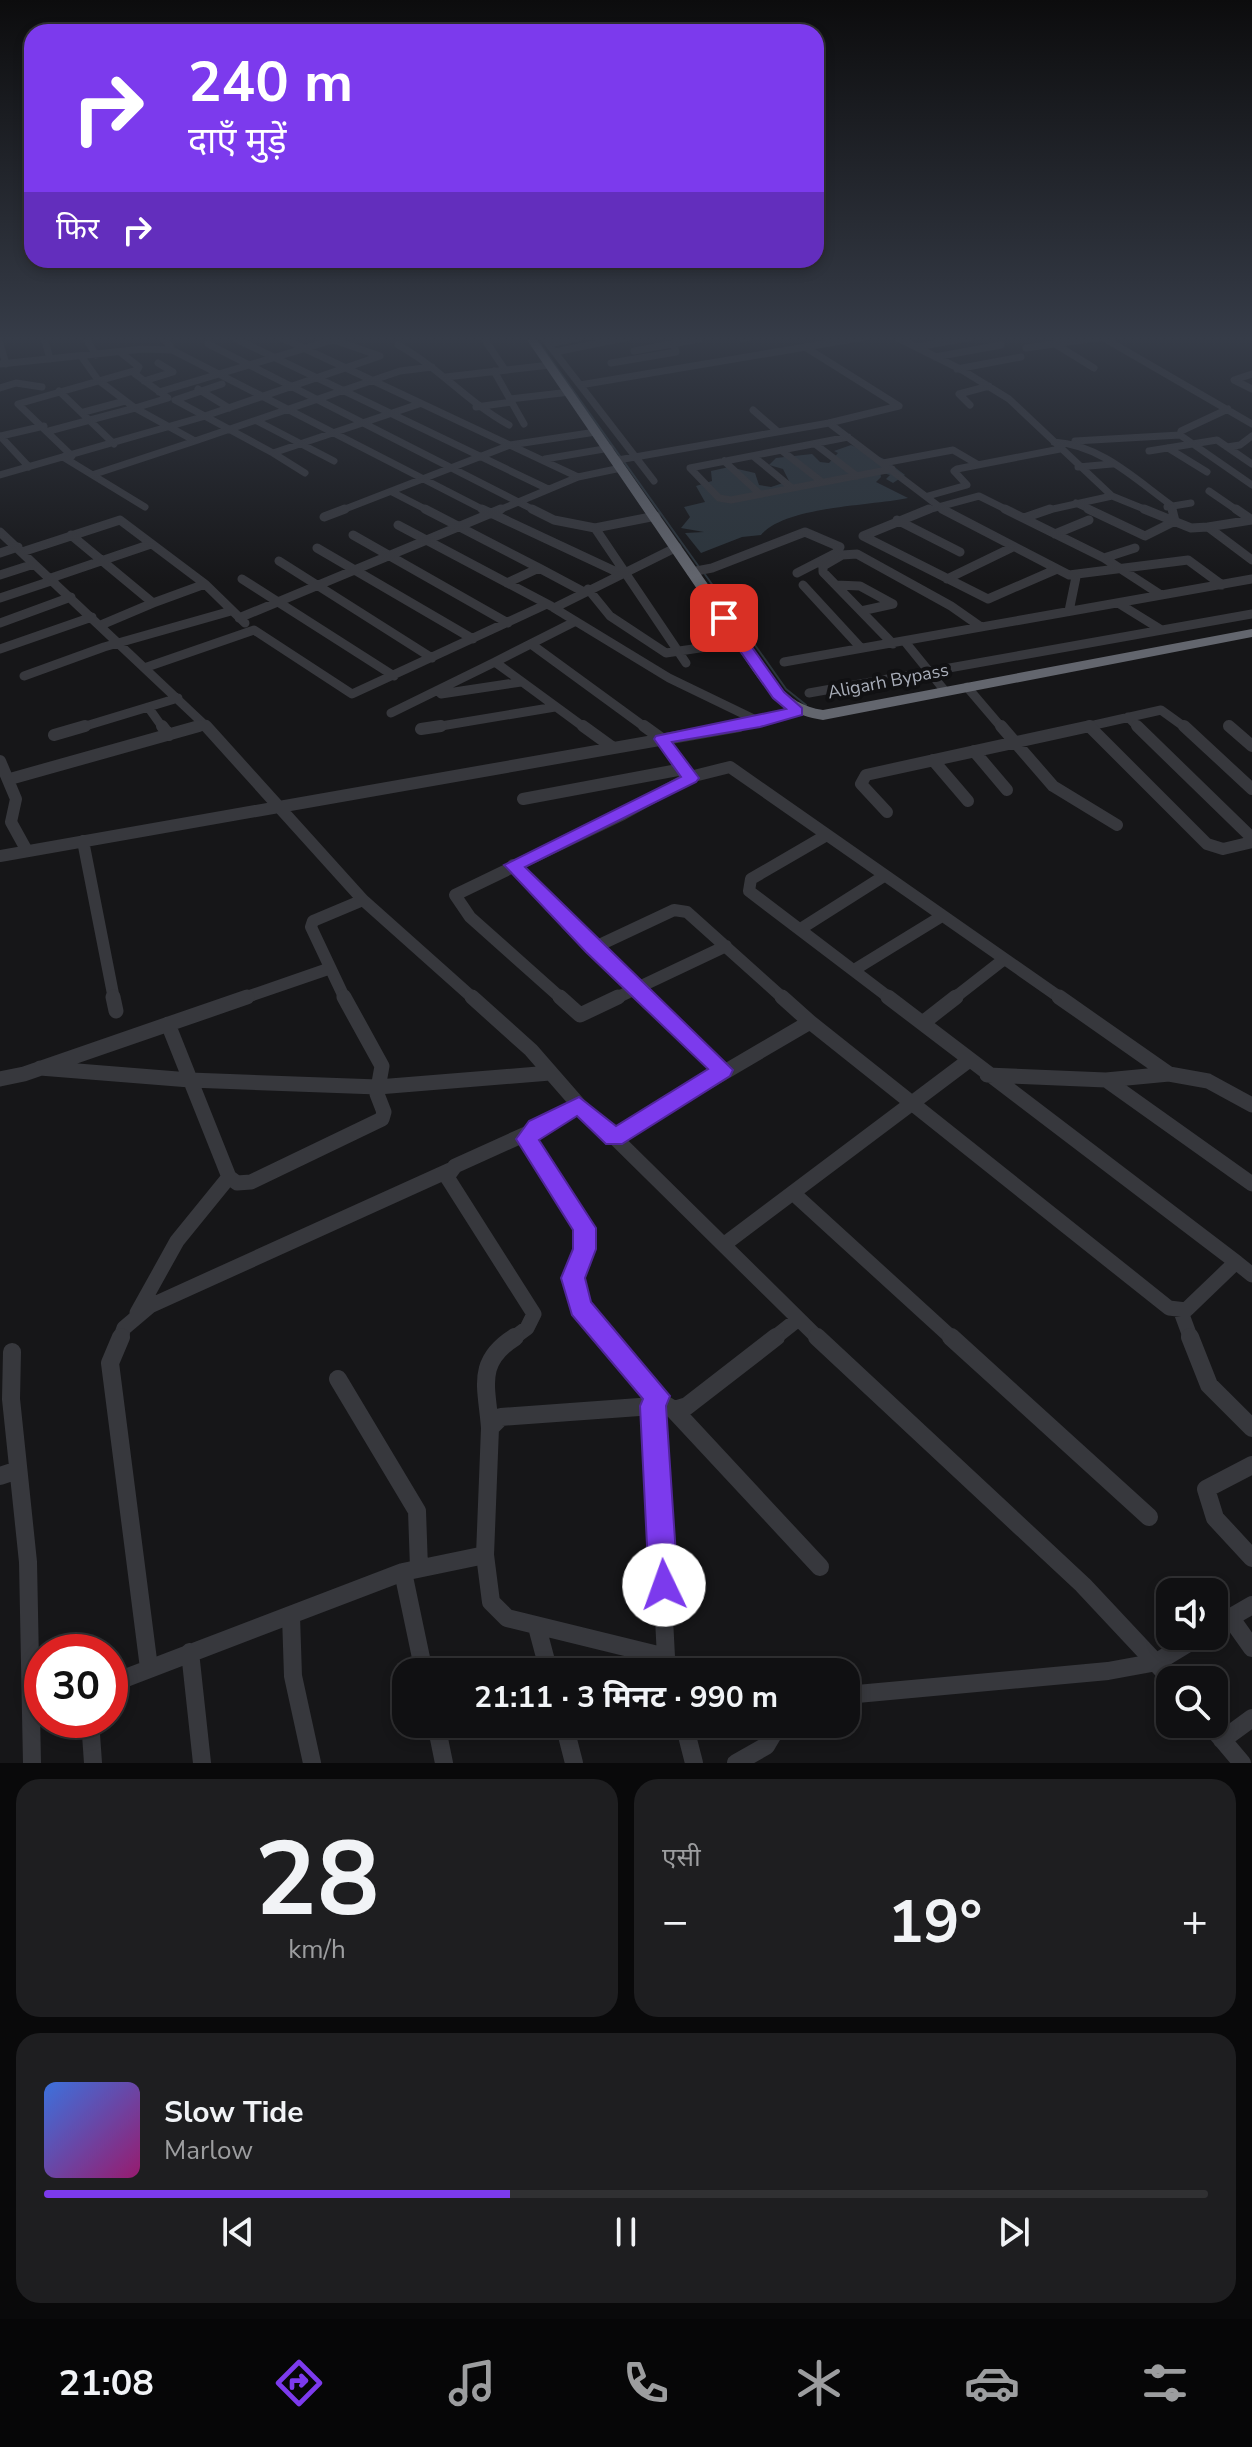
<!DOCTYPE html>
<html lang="hi">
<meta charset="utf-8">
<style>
body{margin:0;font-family:"Nunito Sans","Noto Sans Devanagari",sans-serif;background:#1e1e20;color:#f1f3f6;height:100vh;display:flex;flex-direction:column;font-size:30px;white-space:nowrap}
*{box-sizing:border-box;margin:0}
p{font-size:26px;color:#9c9d9f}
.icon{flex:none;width:44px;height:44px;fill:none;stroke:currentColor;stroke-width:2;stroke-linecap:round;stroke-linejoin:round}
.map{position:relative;height:1763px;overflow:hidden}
.panel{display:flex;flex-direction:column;gap:16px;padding:16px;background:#09090a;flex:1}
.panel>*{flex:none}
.banner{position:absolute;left:24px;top:24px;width:800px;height:244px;border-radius:24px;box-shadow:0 4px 12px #0003,0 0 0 2px #303032;background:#7c3aed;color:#fff;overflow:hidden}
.controls{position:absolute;left:1156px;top:1578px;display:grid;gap:16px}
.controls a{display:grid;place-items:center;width:72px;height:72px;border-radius:16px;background:#101012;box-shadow:0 4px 12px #0003,0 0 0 2px #303032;font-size:40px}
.speed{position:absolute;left:24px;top:1634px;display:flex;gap:16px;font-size:40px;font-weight:700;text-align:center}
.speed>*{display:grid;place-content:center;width:104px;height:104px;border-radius:50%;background:#101012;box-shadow:0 4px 12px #0003,0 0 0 2px #303032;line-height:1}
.speed .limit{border:12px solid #d22;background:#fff;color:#111}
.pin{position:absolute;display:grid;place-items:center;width:68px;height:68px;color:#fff;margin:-34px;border-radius:16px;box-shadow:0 4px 12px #0006}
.me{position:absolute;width:88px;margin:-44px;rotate:357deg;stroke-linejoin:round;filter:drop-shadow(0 0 6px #0008)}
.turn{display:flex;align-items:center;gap:28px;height:168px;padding:0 32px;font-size:36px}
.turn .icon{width:104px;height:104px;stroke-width:2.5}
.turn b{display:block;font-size:56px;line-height:68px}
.then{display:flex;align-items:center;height:76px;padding:0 32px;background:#0003;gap:16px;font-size:30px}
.big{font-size:60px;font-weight:700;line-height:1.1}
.panel .tile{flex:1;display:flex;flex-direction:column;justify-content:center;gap:12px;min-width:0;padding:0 28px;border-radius:24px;background:#1e1e20}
.panel .dial{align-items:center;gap:0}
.dial b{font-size:104px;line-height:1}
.song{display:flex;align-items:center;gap:24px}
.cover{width:96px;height:96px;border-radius:12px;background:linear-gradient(135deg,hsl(220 70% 55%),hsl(320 70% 35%))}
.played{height:8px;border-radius:4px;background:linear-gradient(90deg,#7c3aed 40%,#303032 40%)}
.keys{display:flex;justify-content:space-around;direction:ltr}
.heat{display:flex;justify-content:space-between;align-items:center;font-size:44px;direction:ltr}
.panel .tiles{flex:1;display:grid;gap:16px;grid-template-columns:1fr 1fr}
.tile:last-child{grid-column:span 2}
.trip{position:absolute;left:392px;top:1658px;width:468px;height:80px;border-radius:24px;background:#101012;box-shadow:0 4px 12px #0003,0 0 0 2px #303032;font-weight:700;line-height:80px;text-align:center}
.tab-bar{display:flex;height:128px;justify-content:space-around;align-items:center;background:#060607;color:#9c9d9f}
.tab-bar .icon{width:56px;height:56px}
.tab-bar .on{color:#7c3aed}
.tab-bar b{font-size:36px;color:#f1f3f6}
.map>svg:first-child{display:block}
.water{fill:#2c353c}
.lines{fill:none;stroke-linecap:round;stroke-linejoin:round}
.stream{stroke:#2c353c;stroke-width:2}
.minor-far4{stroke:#37383d;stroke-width:7}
.minor-far3{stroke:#37383d;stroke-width:9}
.minor-far2{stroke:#37383d;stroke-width:12}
.minor-far1{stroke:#37383d;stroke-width:15}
.minor{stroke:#37383d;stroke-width:18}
.highway{fill:#63666e;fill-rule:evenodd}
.route{fill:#7c3aed;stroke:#51269a;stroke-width:2}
.labels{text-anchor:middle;stroke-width:8;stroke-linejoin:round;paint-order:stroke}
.far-street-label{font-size:18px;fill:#a8adb8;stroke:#111113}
</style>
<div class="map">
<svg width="1252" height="1763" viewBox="0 0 1252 1763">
<rect width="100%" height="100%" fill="#161618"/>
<path class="water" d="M851 445 884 459 905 475 893 483 886 479 890 475 880 472 881 477 876 482 908 498C871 506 785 506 761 535L742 537 701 553 685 533 704 532 681 528 690 517 684 507 705 502 696 486 712 481 711 471 729 467 755 473 759 485 771 487 789 481 783 469 769 465 776 458 812 454 820 462 829 463 838 453 834 451Z"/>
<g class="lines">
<path class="stream" d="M535 337 699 567
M704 573 786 689 806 705"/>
<path class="minor-far4" d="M44 337 50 359
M85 337 96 355
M162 337 170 346
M280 337 578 477
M483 337 505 370
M543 337 654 481
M896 337 962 370 1009 399 1112 496
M1102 337 1252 424
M742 338 751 337
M236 339 548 489
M0 344 6 364
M208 344 536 511
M549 344 581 337
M1055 344 1094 368
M398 345C440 368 467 402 509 425
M805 347 899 406
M917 347 973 337
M1026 348 1103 337
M634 351 699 339
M555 352 629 337
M81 356 98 380 135 408
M935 357 1001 345
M611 363 676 352 673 344
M0 364 143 349 172 350 486 511
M957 369 1021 357
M494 371 524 424
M1252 374 1234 380 1252 389
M446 377 550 365
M144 381 173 372 158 363
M222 384 175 400 273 453 419 404
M580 385 865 337
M0 388 16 383 42 387
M198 389 229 408
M59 391 114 444
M159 392 336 339
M510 399 570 392
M970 405 959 394 989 386
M476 407 512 402
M1228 409 1181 431 1180 435 1252 485
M753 410 777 431
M84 412 125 401
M257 421 334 461
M829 423 945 511
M49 431 135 408
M0 436 29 467
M1 436 44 426
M848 437 690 468 719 498 731 500 892 469
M195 441 400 371 432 367
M1075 441 1180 435
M1054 442C1101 445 1135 479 1171 505L1172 511
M815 444 857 476
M1227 447 1240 445 1252 436
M1168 448 1207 472
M781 450 822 482
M1149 451 1217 440 1252 464
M273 453 305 473
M72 456 18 404 137 370
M753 456 792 488
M63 457 145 507
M545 459 610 448
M618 460 829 423 899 406
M724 461 760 494
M883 463 953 450 977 464
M1078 467 1112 464
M95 474 195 441 135 408 168 398 135 374 139 367 120 352
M0 475 202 417 380 356 325 337
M1209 491 1238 511
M392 492 429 511
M928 496 967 485 954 471 957 469 1060 449
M1076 503 1093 511
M1167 507 1191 503
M340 511 510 445 596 432
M497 511 578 477 621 468
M924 511 979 496 1009 511
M1044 511 1112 496 1149 511"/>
<path class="minor-far3" d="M425 509 539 568
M482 509 619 573
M532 509 554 520 595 528 686 663
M929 509 863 536 988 599 1057 569
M942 509 1069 575 1188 560 1222 585
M1005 509 1104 558 1161 595
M1088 509 1145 536 1175 521 1172 509
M1144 509 1191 528 1208 527 1252 560
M1236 509 1252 520
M324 517 345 509
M1024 518 1050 509
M897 520 960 552
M398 525 551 606
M1208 527 1252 520
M595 528 656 516
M0 532 208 728
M1055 534 1089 520
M71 535 153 603 101 625
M353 535 508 623
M677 547 554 608 669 678 760 722
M317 548 473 639
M22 552 120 520 205 584 245 623
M0 553 18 547
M1104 558 1135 548
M279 561 432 658
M691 572 712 568 805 532 840 547 836 553 797 573
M0 575 34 564
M51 578 151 544
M242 579 394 676
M947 579 1013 547
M507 583 539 568 584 592
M803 585 861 648
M836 585 860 586 893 604 861 611
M588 589 610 616 666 653 740 642
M0 598 54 580
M153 603 205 584
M1118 603 1160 629
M1069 611 1076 577
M239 618 501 509
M0 623 71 597
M906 643 945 691
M531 644 646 728
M893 644 823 572V566L842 555 857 554 951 606 981 627
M0 649 92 617
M495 662 574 622
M784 662 1252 579
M147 667 254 630 352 694 547 604
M24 676 104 647 231 611
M967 687 1002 728
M809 693 1252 614
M441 694 521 682
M148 707 163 728
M391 713 495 662 585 728
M1128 717 1139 728
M79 728 178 698
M192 728 205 724
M429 728 555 707
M728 728 797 711
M1081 728 1161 710 1186 728"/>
<path class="minor-far2" d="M162 726 169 735
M206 726 363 900 313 921 311 927 345 999
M583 726 612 747
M644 726 662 739 690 778
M1001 726 1053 786 1117 825
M1089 726 1207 844 1223 849 1252 842
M1137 726 1252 838
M1184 726 1252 789
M1229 726 1252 746
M421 729 441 726
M54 735 85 726
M974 751 1007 790
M933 760 968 801
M0 761 16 799 11 822 27 851
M10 779 199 726
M523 799 683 769
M887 812 861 784 866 775 1090 726
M825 836 751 879 749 891 891 999
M83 841 114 999
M0 856 739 726
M513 865 647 999
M363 900 474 999
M802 928 884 876
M593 948 674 910 687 912 784 999
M854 970 942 916
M241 999 328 969
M562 999 470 917 455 895 623 814 690 777 730 767 1062 999
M614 999 726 946
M953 999 1003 960"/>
<path class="minor-far1" d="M113 997 116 1011
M472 997 531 1050 579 1105 614 1137 810 1022 782 997
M560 997 580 1015 618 997
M645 997 723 1070
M810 1022 1169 1308 1186 1310 1236 1262 888 997
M924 1022 956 997
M168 1024 229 1177 237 1183 251 1182 382 1119 384 1112 377 1094 382 1066 344 997
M40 1068 190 1080 378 1087 550 1073
M1169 1074 1208 1081 1252 1105
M987 1075 1106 1080 1169 1074 1059 997
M0 1079 24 1074 247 997
M1106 1080 1252 1184
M579 1105 528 1133 529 1146 584 1228 585 1249 573 1278 580 1308 607 1339
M614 1137 819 1339
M793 1193 953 1339
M726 1243 968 1061
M1236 1262 1252 1275
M1181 1312 1191 1339
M137 1313 177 1241 229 1177
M120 1339 124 1328 150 1306 450 1170
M512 1339 527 1328 534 1314 447 1177 455 1166 528 1133
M773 1339 797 1320"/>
<path class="minor" d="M121 1337 110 1363 149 1668
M605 1337 664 1404 674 1410 687 1406 776 1337
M817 1337 1083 1585 1172 1680
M951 1337 1149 1517
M1190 1337 1209 1385 1252 1428
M12 1352 11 1399 28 1562 32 1763
M338 1379 417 1511 419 1568
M656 1399 653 1406 666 1657 670 1672
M653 1406 501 1417 490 1428 485 1555 491 1602 507 1618 666 1657
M674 1410 820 1567
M490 1428C487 1387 475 1362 515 1337
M1252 1465 1206 1489 1215 1518 1252 1558
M0 1476 18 1470
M403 1572 424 1672
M291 1616 293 1676 312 1763
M1230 1617 1252 1648
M537 1627 549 1672
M1214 1627 1252 1605
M190 1652 202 1763
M110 1684 403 1572 485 1555
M846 1695 1108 1671 1157 1662 1200 1636
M90 1720 93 1763
M436 1724 444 1763
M564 1724 574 1763
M684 1724 694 1763
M1209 1724 1242 1763
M1222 1740 1252 1718
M736 1763 766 1746 779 1724"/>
<path class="highway" d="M525 337H535L777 683C790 699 803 707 823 710L1252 629V637L823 720C788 715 773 699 753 671Z"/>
</g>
<linearGradient id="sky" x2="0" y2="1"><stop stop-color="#0c0c0d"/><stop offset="0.58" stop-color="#363c48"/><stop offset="1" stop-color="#363c48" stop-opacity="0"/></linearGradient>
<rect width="1252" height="584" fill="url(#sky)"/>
<path class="route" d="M724 614 729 615 784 692 802 708V715L760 727 672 742 699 778 696 782 525 867 733 1070 730 1076 622 1144H606L577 1116 539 1140 596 1228V1249L585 1278 591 1302 670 1396 666 1406 678 1585 674 1595 664 1599 653 1595 649 1585 640 1406 643 1399 572 1315 561 1278 573 1249V1230L516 1139 529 1121 579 1097 616 1126 708 1069 586 952 504 865 681 777 654 739 656 736 786 709 773 698 717 618Z"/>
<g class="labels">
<g class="far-street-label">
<text transform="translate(888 681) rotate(-11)" y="6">Aligarh Bypass</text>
</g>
</g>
</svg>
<div class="controls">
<a><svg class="icon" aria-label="sound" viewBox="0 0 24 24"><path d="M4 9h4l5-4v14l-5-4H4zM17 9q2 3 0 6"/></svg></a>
<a><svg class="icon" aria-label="search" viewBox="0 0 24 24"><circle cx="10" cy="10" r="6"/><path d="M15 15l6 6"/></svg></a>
</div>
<div class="speed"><div class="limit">30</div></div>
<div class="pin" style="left:724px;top:618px;background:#d93025"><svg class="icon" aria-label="arrive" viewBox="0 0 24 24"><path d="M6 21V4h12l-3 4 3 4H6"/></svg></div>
<svg class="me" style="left:664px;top:1585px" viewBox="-20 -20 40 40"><circle r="19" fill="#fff"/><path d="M0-13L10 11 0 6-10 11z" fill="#7c3aed"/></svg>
<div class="trip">21:11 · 3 मिनट · 990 m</div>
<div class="banner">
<div class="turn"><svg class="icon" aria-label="right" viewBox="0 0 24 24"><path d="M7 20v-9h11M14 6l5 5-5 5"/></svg><div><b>240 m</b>दाएँ मुड़ें</div></div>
<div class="then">फिर<svg class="icon" aria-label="right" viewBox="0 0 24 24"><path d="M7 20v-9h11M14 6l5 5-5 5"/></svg></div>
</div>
</div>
<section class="panel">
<div class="tiles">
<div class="tile dial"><b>28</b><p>km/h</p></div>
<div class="tile"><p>एसी</p>
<div class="heat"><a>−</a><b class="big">19°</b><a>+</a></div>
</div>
<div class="tile">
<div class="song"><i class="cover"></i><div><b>Slow Tide</b><p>Marlow</p></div></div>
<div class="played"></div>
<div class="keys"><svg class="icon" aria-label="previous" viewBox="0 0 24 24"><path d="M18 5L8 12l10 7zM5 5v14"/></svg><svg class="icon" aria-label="pause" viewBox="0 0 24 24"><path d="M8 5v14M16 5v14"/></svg><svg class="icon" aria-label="next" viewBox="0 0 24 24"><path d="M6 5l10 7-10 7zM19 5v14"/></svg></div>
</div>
</div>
</section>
<nav class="tab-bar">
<b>21:08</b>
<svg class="icon on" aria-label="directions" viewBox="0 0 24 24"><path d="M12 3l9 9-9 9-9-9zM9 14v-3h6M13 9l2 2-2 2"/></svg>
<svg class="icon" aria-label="music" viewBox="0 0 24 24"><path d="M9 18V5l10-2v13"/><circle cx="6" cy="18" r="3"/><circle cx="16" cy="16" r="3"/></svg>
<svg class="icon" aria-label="phone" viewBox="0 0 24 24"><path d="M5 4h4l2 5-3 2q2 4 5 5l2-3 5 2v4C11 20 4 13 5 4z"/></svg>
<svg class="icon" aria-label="climate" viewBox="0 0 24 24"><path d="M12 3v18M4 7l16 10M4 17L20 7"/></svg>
<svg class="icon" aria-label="car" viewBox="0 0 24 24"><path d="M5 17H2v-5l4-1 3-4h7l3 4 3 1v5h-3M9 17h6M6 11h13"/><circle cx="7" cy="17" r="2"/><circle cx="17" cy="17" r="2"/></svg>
<svg class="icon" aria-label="filters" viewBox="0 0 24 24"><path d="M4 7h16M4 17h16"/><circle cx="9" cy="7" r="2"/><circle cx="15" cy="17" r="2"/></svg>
</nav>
